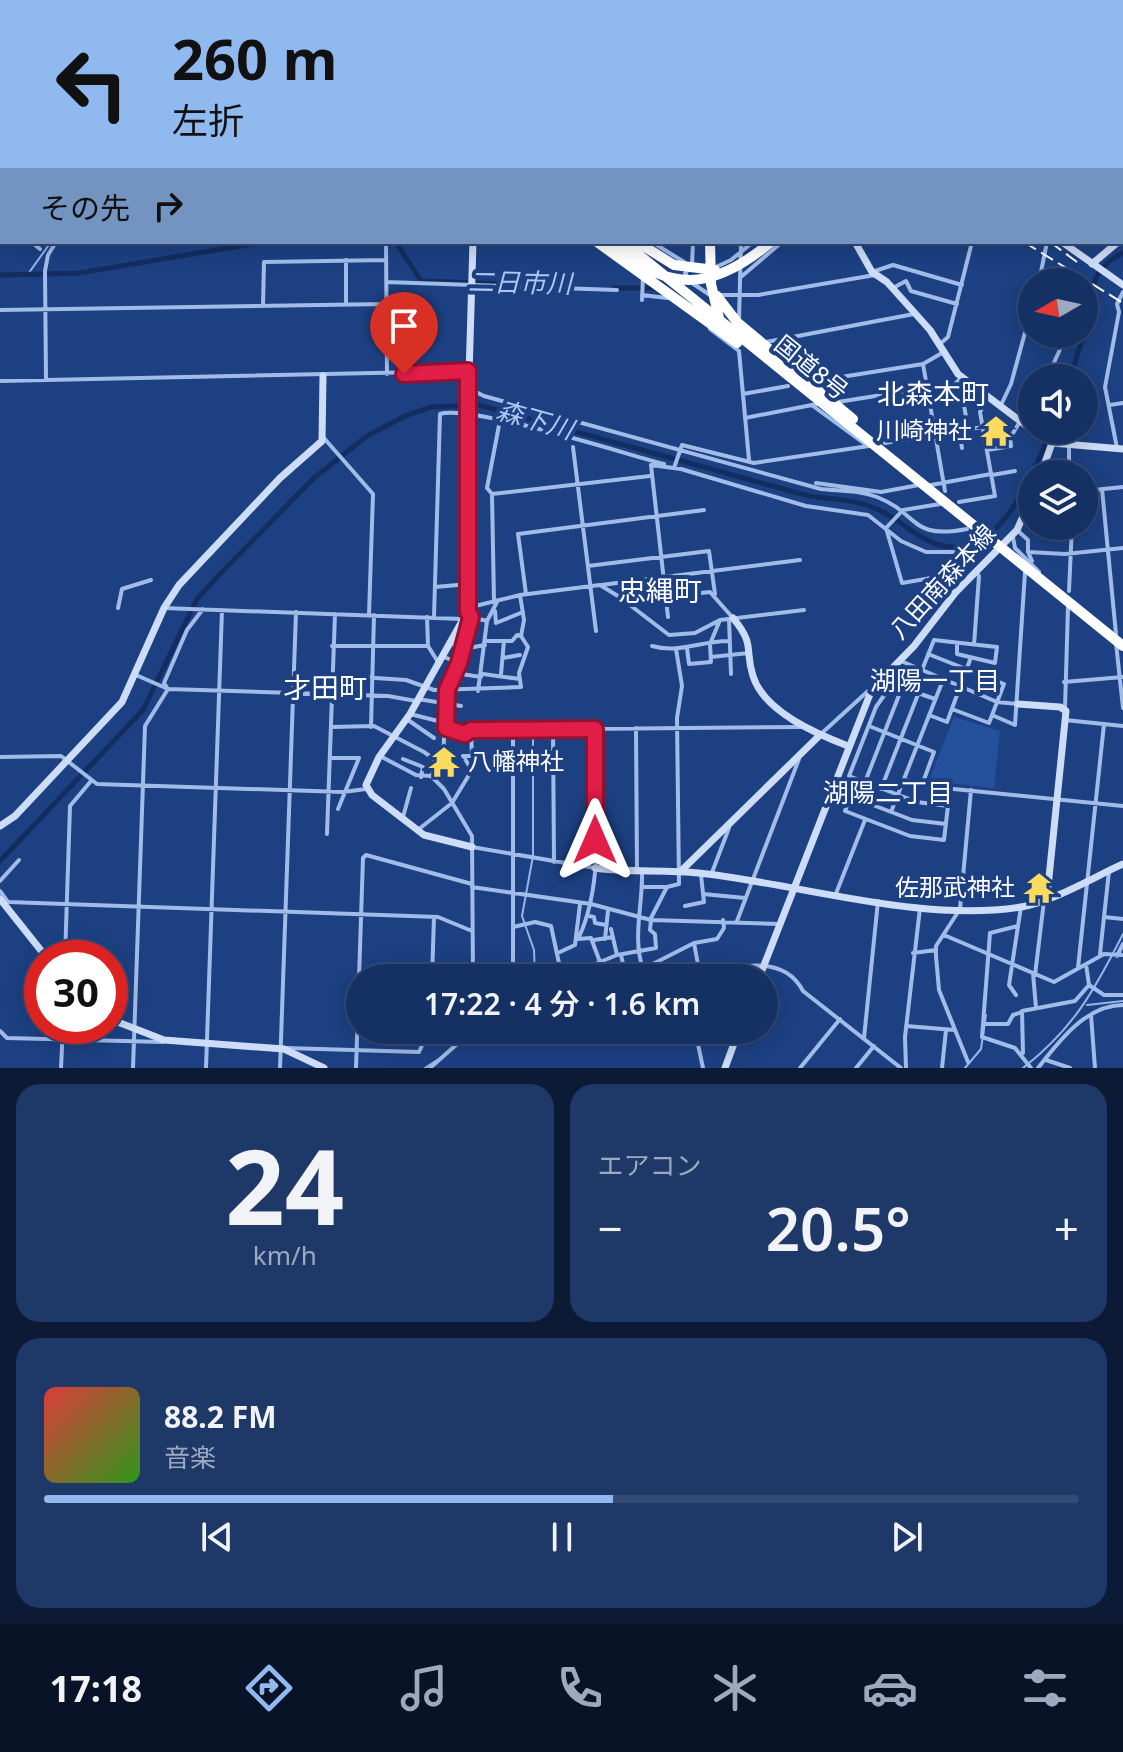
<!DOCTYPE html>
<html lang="ja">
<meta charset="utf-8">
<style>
body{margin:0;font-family:"Noto Sans","Noto Sans JP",sans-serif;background:#1e3868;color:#f1f3f6;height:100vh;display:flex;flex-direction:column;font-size:30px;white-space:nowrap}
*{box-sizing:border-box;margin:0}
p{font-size:26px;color:#9da9be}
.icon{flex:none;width:44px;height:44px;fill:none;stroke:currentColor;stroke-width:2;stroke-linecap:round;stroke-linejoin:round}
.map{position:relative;height:1068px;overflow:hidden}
.panel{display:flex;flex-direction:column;gap:16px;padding:16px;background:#0c1a36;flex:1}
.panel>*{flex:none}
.top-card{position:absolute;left:0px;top:0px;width:1124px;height:244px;box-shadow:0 4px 20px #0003,0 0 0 2px #344b77;background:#90b9f0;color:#111;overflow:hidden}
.needle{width:52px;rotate:261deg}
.tools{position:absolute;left:1018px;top:268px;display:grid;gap:16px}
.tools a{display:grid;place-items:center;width:80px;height:80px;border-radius:50%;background:#153062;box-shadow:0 4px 20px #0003,0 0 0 2px #344b77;font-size:40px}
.speed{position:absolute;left:24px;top:940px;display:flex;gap:16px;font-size:40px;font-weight:700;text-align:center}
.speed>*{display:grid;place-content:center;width:104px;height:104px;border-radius:50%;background:#153062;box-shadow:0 4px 20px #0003,0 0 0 2px #344b77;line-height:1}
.speed .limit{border:12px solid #d22;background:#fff;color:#111}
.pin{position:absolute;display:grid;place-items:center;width:68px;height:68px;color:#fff;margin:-82px -34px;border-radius:50% 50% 50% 0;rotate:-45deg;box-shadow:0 0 8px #0007}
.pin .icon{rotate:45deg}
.me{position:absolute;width:88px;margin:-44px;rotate:0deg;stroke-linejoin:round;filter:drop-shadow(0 0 6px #0008)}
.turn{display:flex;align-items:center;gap:28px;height:168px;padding:0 40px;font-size:36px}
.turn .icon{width:104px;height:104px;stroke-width:2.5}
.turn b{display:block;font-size:56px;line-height:68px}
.then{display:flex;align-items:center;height:76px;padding:0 40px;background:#0003;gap:16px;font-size:30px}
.big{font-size:60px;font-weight:600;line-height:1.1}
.panel .tile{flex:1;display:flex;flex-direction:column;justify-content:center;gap:12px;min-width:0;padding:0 28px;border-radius:24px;background:#1e3868}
.panel .dial{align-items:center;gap:0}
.dial b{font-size:104px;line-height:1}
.song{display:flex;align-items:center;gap:24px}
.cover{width:96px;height:96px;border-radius:12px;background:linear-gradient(135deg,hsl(0 70% 55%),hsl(110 70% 35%))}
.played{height:8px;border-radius:4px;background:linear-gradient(90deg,#90b9f0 55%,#344b77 55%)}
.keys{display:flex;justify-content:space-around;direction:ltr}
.heat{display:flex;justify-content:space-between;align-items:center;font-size:44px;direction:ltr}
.panel .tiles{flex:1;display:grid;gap:16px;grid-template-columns:1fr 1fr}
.tile:last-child{grid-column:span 2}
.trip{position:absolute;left:346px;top:964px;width:432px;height:80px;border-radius:40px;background:#153062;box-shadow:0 4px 20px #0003,0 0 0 2px #344b77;font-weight:600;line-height:80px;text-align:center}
.tab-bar{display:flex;height:128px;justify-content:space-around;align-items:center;background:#081327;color:#9da9be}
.tab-bar .icon{width:56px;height:56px}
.tab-bar .active{color:#90b9f0}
.tab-bar b{font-size:36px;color:#f1f3f6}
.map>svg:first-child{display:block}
.green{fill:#25509b}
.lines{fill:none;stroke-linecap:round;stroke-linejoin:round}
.stream{stroke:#95b6ec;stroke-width:2}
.river{stroke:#132d61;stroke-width:5}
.street{stroke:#a2bcea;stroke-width:4}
.secondary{stroke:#cddcf7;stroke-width:7}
.highway{stroke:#fff;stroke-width:10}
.rail{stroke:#fff;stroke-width:2;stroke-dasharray:14 6;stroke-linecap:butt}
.route-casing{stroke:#92132f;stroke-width:20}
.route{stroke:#e11d48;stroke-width:14}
.labels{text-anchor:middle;stroke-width:8;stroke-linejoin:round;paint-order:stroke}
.street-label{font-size:24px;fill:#fff;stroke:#1c4082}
.poi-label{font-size:24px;fill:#fff;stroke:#1c4082;text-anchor:end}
.water-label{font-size:26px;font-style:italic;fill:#adc6f2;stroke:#1c4082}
.neighbourhood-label{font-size:26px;fill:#fff;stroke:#1c4082}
.quarter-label{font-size:28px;fill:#fff;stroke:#1c4082}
</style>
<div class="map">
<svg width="1123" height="1068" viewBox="0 0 1123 1068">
<rect width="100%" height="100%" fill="#1c4082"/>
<path class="green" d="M954 717 1000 731 994 788 929 781Z"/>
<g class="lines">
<path class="stream" d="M730 0 737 2
M254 2 255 0
M1122 131H1123
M28 274 51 242
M533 732V856L522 916 534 950 535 978
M1087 1005 1123 1001
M425 1068 437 1060
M965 1068 981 1049 986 1015
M1023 1068C1074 1028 1094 991 1123 934"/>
<path class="river" d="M396 242 421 281 504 284
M0 275 80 273 263 242
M614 288H660
M1084 333C1094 299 1085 270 1123 253
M1070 378 1084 334
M0 861 143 710 197 599 218 576 314 478 367 436 407 415 432 407 479 405 809 496C833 499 859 500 881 511 898 519 912 533 929 541 998 572 1031 475 1052 430"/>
<path class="street" d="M319 0 323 2
M406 0 410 2
M429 0V2
M945 0 947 2
M190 2 191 0
M242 2 243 0
M258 2 259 0
M279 2V0
M567 2V0
M609 2V0
M775 2 776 0
M1122 28H1123
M1122 64 1123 65
M1122 72 1123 71
M1122 112H1123
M1122 162H1123
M0 180 2 177
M1122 190H1123
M0 218 2 220
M31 242 40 249
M386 242 387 374
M652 242 684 262
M346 260V305
M716 267 731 260 753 242
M872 272 893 265 962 285
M687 276 685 273 692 266 693 242
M742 276 782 242
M386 282 617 290
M1039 282 1047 242
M692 283 710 295
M893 288 906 281 911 291 957 304
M642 295 667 298
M720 295H758L875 275
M642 300 643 276
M263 305 264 262 386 260
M0 310 386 304
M739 320 741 242
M710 329 739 351 749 460
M766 342 914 314
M941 343 948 337 972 242
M923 364 945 491
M1047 378 1067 334
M46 380 45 271 48 255 56 242
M0 381 468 371
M816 381 923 364 942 353
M470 389 484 396 821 489C840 491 859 490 877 497 920 514 909 540 967 529
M743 394 788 386
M838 402 944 385 951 388 962 377
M964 405 968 429
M1001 405 1011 384 1032 307
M1110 405 1123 403
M813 406 865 444
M745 418 817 404
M1022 420 1032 408
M959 431 962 448
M323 437 373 494 369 615
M885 443 983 427
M1069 446V474
M573 447 596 631
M1117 448 1105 387 1119 312 1117 304 1123 292
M987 450 1011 446 1010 438 1021 420
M674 468 682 445 754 463 869 446
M992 475 1015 471
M816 483 881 492 919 485
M931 485 991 474
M1102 489 1116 634
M1084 491 1123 487
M492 494 650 476
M959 502 995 496 980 412 988 397
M940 504 903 510 886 528 902 583 937 577 955 593
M1017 530 1028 540V552
M1013 537 1015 548 1039 572
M1032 561 1028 552 1065 554 1123 548
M588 566 709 551 715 594
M601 585 800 560
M435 587 469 584
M1069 591 1072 526
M526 594 518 534 704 510
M494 601 492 494 487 488 500 420
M626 602 669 635 695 633 720 620 804 610
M471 607 520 595 600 585 626 601 710 592 733 618
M118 608 122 589 151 580
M164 608 462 619
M495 611 496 623 523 612
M468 612 471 617 459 663 447 690 443 756 431 776 444 789 472 836 473 978
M427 617 428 646 438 662
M434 617 440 414C470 404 625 454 664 464
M471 617 487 621
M668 617 651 465 681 469 806 506 868 515 901 541 926 552H958L988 542
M729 619 731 674
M485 641H512L517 635 521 636 524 620 520 595
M450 643 463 649 485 645
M1116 643 1123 708
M974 645 979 576 976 572
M332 646H428
M652 646C680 654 703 640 730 641
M687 648 689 664 711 662 710 644 720 620
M928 654 1004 684 989 723 952 709
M444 657 459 663
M711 657 749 653
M503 658 520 655
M901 661 997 702 1018 704
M922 670 934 640 997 647 995 663 957 654V645
M455 673 481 677
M483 674 520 679
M501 674 504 641
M136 675 168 689 388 696 416 701
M331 679 345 676 406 680 434 690 521 687 519 673 528 647 521 636
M1064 682 1123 677
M478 691 487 621 498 600
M418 699 461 706
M935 699 892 684 876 707 849 776 917 802 948 806
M1065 708 1068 607
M410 714 446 723
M929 715 947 722 970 660
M992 715 1015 725 1025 572
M408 720 434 738
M1065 720 1123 726
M869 726 934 752 922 785
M332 727 374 726 424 752 452 772 454 769
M371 727 374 615
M446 728 470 733
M636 728 637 870
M553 729 554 862
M513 730V978
M822 733 868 691
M380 756 416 775 431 776
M0 757 61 756 97 784 343 792 366 789
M330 758H359L338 809
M403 759 423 767 421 777
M904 779 924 786 1123 806
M865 782 903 685
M881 789 919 692
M834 790 912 820 946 824
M851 797 845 811 910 836 944 840 950 788
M891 812 943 680
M403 817 411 788
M419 829 452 803 472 770 463 756H472L471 730 802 727
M327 834 335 614
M472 847 595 868
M1109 871 1104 917 1123 919
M642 872C643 905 632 937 643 969L694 943 717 939 724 928 723 920
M711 875 729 828
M0 881 19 860
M472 887 591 904 651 920 779 924
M642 887H667
M0 891 8 902 438 917 472 931
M703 894 745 898
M835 896 865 820
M685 906 704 902 701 875
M1021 907 1018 926 990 933 982 1037 1015 1048 1031 1068
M589 916 594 917 595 923 606 925
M651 918 667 887 679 884 677 718 682 686 676 649
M737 921 799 759
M513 927 535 922 551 926 562 977
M611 929 617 955
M944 935 1054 982 1104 954 1123 955
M579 937C606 880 595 792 595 729
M577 939 591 938 600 962
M605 939 608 911
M594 940 613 937
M694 943 700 975
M560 952 575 945 580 904
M913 953 936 950
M1100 954 1104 917
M621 955 624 968 633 978
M1117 956 1123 944
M65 958 70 806 91 781
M659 962 667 978
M1086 964 1089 985
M1078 968 1104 724
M1033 973 1036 1008
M1035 975 1044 901
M432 978 434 917
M561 978 617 955 656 948 655 934 650 930 651 920
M687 978C724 971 781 948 803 991L901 1068
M1016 995 1009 985 1018 926
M1091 1015 1095 1068
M984 1024H1008L1013 1015 1022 1012
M906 1026 955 1030
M447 1030 464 1034 467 1030
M695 1030 703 1068
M0 1031 7 1038 163 1042
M864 1038 878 901
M286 1048 419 1052 429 1030
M1023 1053 1022 1011 1075 1001 1089 985 1104 995H1123
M1046 1060 1070 1068
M968 1062 939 990 936 956V946L960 909 971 790
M61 1068 63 1026
M133 1068 145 726 168 689 164 683 187 630 203 609
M206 1068 222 610
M280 1068 296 612
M356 1068 363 858 366 855 472 884
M430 1068 473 1030
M800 1068 840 1019
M856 1068 874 1046
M906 1068 905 1037 920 908
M942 1068 946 1030
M1038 1068C1059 1041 1086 1005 1123 1005"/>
<path class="secondary" d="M531 0 535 2
M547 0 551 2
M855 242 872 272 887 282 930 330 958 374 1032 430
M1062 242 1123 285
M1092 264 1118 242
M1033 430 1052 443 1123 449
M1041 474 1052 443
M733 618C756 646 744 648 753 676 764 712 817 734 848 746
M1018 704 1060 707 1066 711 1047 897
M0 826 15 816 122 702 164 608 179 585 280 478 322 441 323 376
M472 847 424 835 372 795 366 785 379 757 410 714 470 607 466 475 473 242
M595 868C630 873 664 869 699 873 800 884 920 923 1021 907 1052 902 1094 877 1123 864
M681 871 820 735
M0 899 47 958
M759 978 872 689 914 646 955 593 1017 530 1032 496
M110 1019 164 1040 284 1049 324 1068
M725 1068 739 1030"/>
<path class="highway" d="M56 0 63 2
M84 0 92 2
M102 0 110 2
M126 0 135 2
M1122 34H1123
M597 242 737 343
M611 242C668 295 714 290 771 242
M623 242 1123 646
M637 242 674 265 715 270
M710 242 711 284 719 318
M717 296 737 322 853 419"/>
<path class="rail" d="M518 0 523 2
M782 0 784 2
M1024 242 1123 303
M1050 242 1077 262"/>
</g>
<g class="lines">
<defs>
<path id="route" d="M404 374 468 371V612L471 617 459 663 447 690 446 728 465 734 471 730 595 729V840"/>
</defs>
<use href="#route" class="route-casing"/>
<use href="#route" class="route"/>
</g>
<defs>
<symbol id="temple-bare" viewBox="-9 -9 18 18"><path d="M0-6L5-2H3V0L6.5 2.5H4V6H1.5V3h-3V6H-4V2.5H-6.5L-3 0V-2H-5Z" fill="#fadb5f" stroke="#1c4082" stroke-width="2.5" paint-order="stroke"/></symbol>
</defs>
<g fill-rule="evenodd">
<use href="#temple-bare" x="974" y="409" width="44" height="44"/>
<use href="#temple-bare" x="422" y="740" width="44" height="44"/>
<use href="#temple-bare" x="1017" y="866" width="44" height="44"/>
</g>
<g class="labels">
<g class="street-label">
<text transform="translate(811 368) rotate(39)" y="8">国道8号</text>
<text transform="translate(943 582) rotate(-48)" y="8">八田南森本線</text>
</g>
<g class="poi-label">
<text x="972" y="439">川崎神社</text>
<text x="468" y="770" text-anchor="start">八幡神社</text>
<text x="1015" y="896">佐那武神社</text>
</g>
<g class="water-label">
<text transform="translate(520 283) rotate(1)" y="9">二日市川</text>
<text transform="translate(535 420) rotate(16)" y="9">森下川</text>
</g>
<g class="neighbourhood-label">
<text x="935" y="690">湖陽一丁目</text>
<text x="888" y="802">湖陽二丁目</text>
</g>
<g class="quarter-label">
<text x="933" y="404">北森本町</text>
<text x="660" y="601">忠縄町</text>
<text x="325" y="698">才田町</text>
</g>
</g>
</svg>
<div class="tools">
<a><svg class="needle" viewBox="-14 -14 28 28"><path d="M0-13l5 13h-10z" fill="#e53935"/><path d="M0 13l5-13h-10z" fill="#9da9be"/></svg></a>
<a><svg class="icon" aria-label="sound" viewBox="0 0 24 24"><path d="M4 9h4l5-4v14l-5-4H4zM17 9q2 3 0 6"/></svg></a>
<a><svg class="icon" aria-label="layers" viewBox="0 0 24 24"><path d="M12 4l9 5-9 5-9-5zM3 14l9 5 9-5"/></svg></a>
</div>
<div class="speed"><div class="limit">30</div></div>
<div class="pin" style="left:404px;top:374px;background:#d93025"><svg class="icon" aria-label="arrive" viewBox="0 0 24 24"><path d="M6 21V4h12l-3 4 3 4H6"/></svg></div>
<svg class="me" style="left:595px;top:840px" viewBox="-20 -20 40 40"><path d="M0-17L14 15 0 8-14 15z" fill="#e11d48" stroke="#fff" stroke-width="4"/></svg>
<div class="trip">17:22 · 4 分 · 1.6 km</div>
<div class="top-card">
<div class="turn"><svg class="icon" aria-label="left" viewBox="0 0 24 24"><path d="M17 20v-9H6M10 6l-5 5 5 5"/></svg><div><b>260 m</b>左折</div></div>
<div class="then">その先<svg class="icon" aria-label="right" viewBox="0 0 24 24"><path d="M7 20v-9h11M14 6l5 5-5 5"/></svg></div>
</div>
</div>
<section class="panel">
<div class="tiles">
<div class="tile dial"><b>24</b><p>km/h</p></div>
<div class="tile"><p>エアコン</p>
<div class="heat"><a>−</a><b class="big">20.5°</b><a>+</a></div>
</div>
<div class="tile">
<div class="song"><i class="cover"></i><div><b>88.2 FM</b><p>音楽</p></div></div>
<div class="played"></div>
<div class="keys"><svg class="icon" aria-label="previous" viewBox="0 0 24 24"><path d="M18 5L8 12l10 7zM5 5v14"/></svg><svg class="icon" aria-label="pause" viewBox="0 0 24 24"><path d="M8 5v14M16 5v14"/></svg><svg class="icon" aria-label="next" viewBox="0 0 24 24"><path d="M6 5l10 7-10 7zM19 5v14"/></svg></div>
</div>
</div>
</section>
<nav class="tab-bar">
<b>17:18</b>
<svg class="icon active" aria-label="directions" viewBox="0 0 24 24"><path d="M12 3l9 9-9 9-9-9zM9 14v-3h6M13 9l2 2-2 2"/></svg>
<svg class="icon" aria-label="music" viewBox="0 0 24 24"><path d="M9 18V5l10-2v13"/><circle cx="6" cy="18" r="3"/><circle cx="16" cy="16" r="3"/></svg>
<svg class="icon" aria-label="phone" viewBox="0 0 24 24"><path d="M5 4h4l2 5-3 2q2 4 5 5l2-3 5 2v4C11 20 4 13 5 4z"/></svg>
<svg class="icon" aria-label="climate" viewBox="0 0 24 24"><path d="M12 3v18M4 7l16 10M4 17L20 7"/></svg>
<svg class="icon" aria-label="car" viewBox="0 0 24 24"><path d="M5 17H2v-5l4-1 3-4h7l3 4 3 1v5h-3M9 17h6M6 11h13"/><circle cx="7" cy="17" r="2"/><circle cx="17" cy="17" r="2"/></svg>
<svg class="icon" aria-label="filters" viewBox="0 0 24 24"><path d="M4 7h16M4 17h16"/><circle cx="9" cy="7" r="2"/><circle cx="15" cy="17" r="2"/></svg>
</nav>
